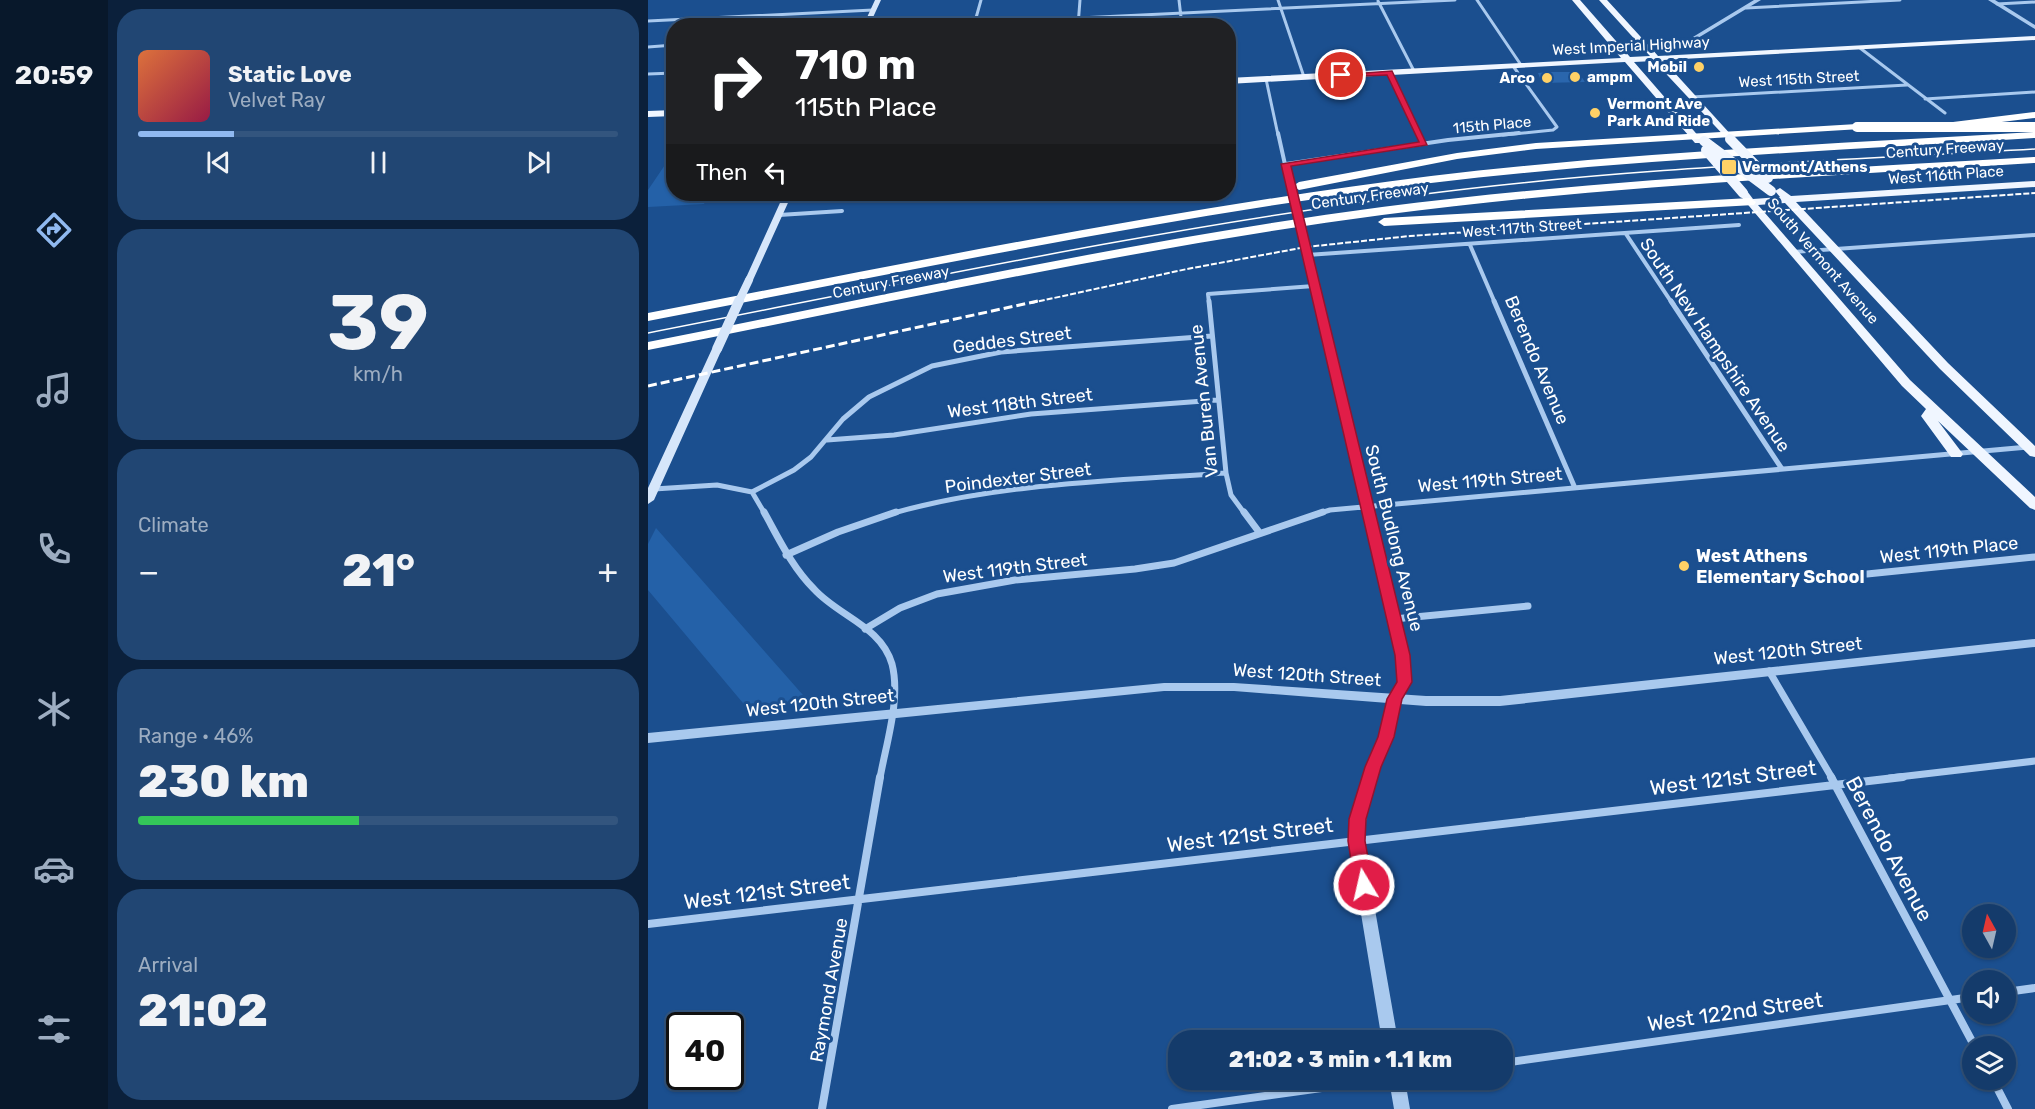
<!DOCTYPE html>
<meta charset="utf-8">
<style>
body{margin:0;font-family:Rubik,sans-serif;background:#214673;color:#f1f3f6;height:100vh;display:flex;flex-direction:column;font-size:22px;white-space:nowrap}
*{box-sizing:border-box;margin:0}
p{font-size:20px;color:#9dadc1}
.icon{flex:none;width:33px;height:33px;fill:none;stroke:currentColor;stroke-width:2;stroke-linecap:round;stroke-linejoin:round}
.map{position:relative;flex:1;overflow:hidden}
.sheet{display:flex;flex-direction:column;gap:9px;padding:9px;background:#0b203b;width:540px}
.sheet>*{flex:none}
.banner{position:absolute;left:18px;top:18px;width:570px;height:183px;border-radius:24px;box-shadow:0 2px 4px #0004,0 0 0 2px #33557e;background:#202124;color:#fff;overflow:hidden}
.needle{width:39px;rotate:352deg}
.controls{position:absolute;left:1314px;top:904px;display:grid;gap:12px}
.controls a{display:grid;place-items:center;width:54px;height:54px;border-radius:50%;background:#143b6b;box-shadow:0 2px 4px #0004,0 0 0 2px #33557e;font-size:30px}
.speed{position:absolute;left:18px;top:1012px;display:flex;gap:12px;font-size:30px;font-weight:700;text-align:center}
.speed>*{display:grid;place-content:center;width:78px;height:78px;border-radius:50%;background:#143b6b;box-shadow:0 2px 4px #0004,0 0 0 2px #33557e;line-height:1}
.speed .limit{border:3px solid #111;border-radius:9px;background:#fff;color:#111}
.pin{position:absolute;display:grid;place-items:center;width:51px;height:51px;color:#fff;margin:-26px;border:3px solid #fff;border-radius:50%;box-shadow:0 2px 6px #0007}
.me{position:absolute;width:66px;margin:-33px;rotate:351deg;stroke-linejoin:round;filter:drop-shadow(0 0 4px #0008)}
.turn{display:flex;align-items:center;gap:21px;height:126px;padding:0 30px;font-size:27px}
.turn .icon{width:78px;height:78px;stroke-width:2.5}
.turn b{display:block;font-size:42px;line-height:51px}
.then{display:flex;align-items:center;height:57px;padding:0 30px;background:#0003;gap:12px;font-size:22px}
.big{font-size:45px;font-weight:800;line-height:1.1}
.sheet .widget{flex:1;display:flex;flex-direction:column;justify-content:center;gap:9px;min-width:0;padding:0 21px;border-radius:24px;background:#214673}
.sheet .dial{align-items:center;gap:0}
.dial b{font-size:78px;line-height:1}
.song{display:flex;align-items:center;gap:18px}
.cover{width:72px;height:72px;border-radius:9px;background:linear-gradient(135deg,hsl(20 70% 55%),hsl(340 70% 35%))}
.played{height:6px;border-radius:3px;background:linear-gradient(90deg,#90b9f0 20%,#33557e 20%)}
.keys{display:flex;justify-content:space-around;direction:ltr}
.heat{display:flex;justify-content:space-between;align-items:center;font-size:33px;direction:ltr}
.charge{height:9px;border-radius:4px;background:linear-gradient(90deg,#34c759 46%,#33557e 0)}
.trip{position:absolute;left:520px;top:1030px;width:345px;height:60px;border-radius:24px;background:#143b6b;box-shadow:0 2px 4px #0004,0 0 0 2px #33557e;font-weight:800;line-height:60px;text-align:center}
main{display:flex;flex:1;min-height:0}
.menu{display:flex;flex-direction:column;width:108px;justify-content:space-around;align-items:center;background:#08182b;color:#9dadc1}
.menu .icon{width:42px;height:42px}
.menu .current{color:#90b9f0}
.menu b{font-size:27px;color:#f1f3f6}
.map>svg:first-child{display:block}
.green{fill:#2461a8}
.building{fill:#2a66ad}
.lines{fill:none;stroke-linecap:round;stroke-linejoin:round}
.minor-far4{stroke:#a9c9ee;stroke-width:3}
.minor-far3{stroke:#a9c9ee;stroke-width:4}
.minor-far2{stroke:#a9c9ee;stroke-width:5}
.minor-far1{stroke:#a9c9ee;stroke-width:7}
.minor{stroke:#a9c9ee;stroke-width:8}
.tertiary{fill:#a9c9ee;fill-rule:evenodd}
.secondary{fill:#d6e6fa;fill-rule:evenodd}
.primary{fill:#f0f6ff;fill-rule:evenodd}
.motorway{fill:#fff;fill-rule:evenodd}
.tram{stroke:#fff;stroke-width:1.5}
.rail-far1{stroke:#fff;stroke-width:2;stroke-dasharray:6 2;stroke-linecap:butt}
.rail{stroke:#fff;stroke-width:3;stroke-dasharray:9 4;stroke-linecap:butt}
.minor-bridge{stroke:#a9c9ee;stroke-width:4}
.secondary-bridge-far1{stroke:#d6e6fa;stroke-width:8}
.secondary-bridge{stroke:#d6e6fa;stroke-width:10}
.primary-bridge{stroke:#f0f6ff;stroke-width:10}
.motorway-bridge{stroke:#fff;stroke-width:10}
.route{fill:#e11d48;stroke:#92132f;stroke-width:1.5}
.poi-dot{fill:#ffd166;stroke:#1b4f8f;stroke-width:2}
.labels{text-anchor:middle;stroke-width:6;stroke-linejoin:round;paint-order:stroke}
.far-street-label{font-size:15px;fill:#fff;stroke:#1b4f8f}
.far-poi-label{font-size:15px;font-weight:bold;fill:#fff;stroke:#1b4f8f;text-anchor:start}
.street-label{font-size:18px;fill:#fff;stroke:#1b4f8f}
.poi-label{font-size:18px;font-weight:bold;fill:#fff;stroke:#1b4f8f;text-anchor:start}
.near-street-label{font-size:21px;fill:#fff;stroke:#1b4f8f}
</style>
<main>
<nav class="menu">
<b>20:59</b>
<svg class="icon current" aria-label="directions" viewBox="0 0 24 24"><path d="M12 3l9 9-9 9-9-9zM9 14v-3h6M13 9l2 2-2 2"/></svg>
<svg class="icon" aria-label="music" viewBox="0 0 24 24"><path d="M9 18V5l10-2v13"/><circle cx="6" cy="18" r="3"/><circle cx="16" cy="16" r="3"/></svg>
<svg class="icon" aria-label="phone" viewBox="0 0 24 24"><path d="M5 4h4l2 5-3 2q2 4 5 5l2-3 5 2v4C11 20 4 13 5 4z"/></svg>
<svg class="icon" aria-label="climate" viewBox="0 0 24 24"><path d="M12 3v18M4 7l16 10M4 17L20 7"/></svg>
<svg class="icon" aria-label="car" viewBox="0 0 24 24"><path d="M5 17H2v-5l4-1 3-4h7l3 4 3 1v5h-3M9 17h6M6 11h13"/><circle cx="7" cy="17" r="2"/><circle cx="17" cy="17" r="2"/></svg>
<svg class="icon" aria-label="filters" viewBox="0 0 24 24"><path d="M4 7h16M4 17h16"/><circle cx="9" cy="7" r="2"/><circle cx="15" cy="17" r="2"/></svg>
</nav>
<section class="sheet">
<div class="widget">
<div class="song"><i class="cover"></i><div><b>Static Love</b><p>Velvet Ray</p></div></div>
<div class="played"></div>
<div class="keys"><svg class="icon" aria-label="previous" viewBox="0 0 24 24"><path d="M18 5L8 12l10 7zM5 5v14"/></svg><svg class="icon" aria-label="pause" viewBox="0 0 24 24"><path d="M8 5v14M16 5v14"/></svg><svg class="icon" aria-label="next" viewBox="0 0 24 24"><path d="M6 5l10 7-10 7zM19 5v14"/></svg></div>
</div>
<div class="widget dial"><b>39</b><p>km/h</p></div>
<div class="widget"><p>Climate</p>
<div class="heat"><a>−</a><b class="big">21°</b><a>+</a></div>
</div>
<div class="widget"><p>Range · 46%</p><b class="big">230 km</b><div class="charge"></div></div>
<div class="widget"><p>Arrival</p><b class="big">21:02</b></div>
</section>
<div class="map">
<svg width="1387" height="1109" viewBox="0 0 1387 1109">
<rect width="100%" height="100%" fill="#1b4f8f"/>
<path class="green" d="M23 156H25L26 194H61L56 204 0 207V190Z
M8 528 162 703 100 709 0 590V544Z"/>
<path class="building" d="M901 72H930L937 82 894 83 890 73Z"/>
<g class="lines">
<path class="minor-far4" d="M531 0 534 26
M630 0 656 77
M829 0 873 65
M730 1 766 71
M1349 4 1387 2
M1098 8 1252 0
M0 21 225 10
M326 25 333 0
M261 26 807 0
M430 26 432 0
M0 47 26 45
M1212 48 1297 113
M741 72 771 135
M0 74 26 73
M618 79 630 135
M1044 97 1259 85
M1277 99 1387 92
M855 135 905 130 909 127 865 66"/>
<path class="minor-far3" d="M630 133 640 178
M771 133 776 144
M638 164 800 140 871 133
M131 215 194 211
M978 234 1024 303
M656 240 671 303
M822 245 847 303
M659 255 1091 225
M561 303 560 294 666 286"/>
<path class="minor-far2" d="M561 301 578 473 583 495 597 514
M670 301 721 514
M846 301 927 488
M1023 301 1134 469
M179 440 246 435 383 414 569 400
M6 489 69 485 104 492 117 514
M104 492 146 470 163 457 195 419 221 397 284 366 353 352 564 336
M242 514C351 483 466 481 578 473
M669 514 682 510 1380 447"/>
<path class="minor-far1" d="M116 512C131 539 144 567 166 589 190 616 233 626 244 664 253 699 238 744 232 778
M596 512 611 532
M720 512 754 655 756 682 747 699
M138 555 190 532 248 512
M1219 574 1387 557
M746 619 880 606
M217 629 252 608 289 594 367 580 487 569 526 563 675 512
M1121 671 1184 778
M1242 778 1387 761"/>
<path class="minor" d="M1183 777 1327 1047
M0 924 1255 777
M1358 992 1387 988
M855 1063 1324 997
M1345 1080 1360 1109
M174 1109 232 777
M524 1109 731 1080"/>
<path class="tertiary" d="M1106 0H1113L1040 44 1035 43Z
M1340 0H1347L1387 25V29Z
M1387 233V237L1145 254 1141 252 1145 250Z
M1387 639V647L852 706H778L752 704 744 737 722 794 715 841 750 1041H734L701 841 710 794 732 737 740 703 586 691H516L0 743V733L516 683H586L778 696H852Z
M741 1080H757L762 1109H746Z"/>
<path class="secondary" d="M227 0H233L221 26H215Z
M136 194H144L105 280 101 283 98 282 97 280Z
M69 346 74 349 6 500 0 504V488L64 349Z"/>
<path class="primary" d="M924 0H932L982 57 1002 56 951 0H959L1002 47 1038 41 1042 43 1025 49H1004L1010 56 1387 36V40L1015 60 1085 137 1087 139 1082 142 1006 61 986 62 1053 139V143H1047L977 62 580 84V78L973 58Z
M26 110V116L0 117V111Z
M1387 181V187L1148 202 1300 363 1387 446V457L1382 456 1292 369 1137 203 1110 205 1262 380 1387 497V510L1382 508 1290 421 1315 454 1313 457H1303L1273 416 1278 409 1254 386 1090 193 1099 191 1105 199 1132 197 1127 191 1132 188 1143 196Z"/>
<path class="motorway" d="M1387 112V118L1305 128 1300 125 1305 122Z
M1209 124 1213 125V129L888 149 809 159 651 190 645 186 651 182 809 153 888 143Z
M1387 132V138C1186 151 984 159 783 183 520 216 260 271 0 321V313C260 263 520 209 783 176 984 152 1186 144 1387 132Z
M1387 157V163C1169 177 951 186 734 215 487 248 244 302 0 350V342C244 294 487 240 734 207 951 179 1169 170 1387 157Z
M1102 198 1108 202 1106 205 736 226 730 222 736 218Z"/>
<path class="tram" d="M0 333C256 283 511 228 769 195 974 168 1181 161 1387 149"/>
<path class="rail-far1" d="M383 303 539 269 658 247 762 236 1387 193"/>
<path class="rail" d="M0 386 390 301"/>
<path class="minor-bridge" d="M640 178 656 240"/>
<path class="secondary-bridge-far1" d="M90 303 101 280"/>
<path class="secondary-bridge" d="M69 349 91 301"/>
<path class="primary-bridge" d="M1082 139 1120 178
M1056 141 1123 191
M1058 150 1095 193"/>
<path class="motorway-bridge" d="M1209 127H1387"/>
</g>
<path class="route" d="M744 71 779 145 643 166 762 655 764 682 754 699 746 737 733 767 718 819 717 841 725 885 722 891 716 893 709 891 707 885 700 841 701 819 717 767 730 737 739 699 749 682 747 655 633 164 771 142 739 75 693 77 689 75Z"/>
<g class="poi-dot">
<circle cx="1051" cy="67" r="6"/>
<circle cx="927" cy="77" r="6"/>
<circle cx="899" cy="78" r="6"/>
<circle cx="947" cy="113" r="6"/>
<rect x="1073" y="159" width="16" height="16" rx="3"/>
<circle cx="1036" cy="566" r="6"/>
</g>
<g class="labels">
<g class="far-street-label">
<text transform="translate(983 46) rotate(-3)" y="5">West Imperial Highway</text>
<text transform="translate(1151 79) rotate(-3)" y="5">West 115th Street</text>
<text transform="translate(844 125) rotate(-5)" y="5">115th Place</text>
<text transform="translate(1297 149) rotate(-4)" y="5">Century Freeway</text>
<text transform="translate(1298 175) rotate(-4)" y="5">West 116th Place</text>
<text transform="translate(722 196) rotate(-8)" y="5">Century Freeway</text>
<text transform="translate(874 228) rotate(-4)" y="5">West 117th Street</text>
<text transform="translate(1175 261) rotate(49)" y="5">South Vermont Avenue</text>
<text transform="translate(243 282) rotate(-11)" y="5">Century Freeway</text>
</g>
<g class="far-poi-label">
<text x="1039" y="72" text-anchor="end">Mobil</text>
<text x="939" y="82">ampm</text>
<text x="887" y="83" text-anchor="end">Arco</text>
<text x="959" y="109">Vermont Ave<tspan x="959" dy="17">Park And Ride</tspan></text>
<text x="1094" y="172">Vermont/Athens</text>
</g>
<g class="street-label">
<text transform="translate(364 340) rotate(-7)" y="6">Geddes Street</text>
<text transform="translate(1067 345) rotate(56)" y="6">South New Hampshire Avenue</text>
<text transform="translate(889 360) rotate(67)" y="6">Berendo Avenue</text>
<text transform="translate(556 401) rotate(-96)" y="6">Van Buren Avenue</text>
<text transform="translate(372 403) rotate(-7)" y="6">West 118th Street</text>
<text transform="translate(370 478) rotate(-7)" y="6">Poindexter Street</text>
<text transform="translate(842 480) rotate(-5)" y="6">West 119th Street</text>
<text transform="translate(746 538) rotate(76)" y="6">South Budlong Avenue</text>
<text transform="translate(1301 550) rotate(-6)" y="6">West 119th Place</text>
<text transform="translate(367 568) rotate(-7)" y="6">West 119th Street</text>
<text transform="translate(1140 651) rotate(-6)" y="6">West 120th Street</text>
<text transform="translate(659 675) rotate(4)" y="6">West 120th Street</text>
<text transform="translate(172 703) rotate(-6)" y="6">West 120th Street</text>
<text transform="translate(181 990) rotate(-80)" y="6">Raymond Avenue</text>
</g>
<g class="poi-label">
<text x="1048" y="562">West Athens<tspan x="1048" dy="21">Elementary School</tspan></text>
</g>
<g class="near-street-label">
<text transform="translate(1085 778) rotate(-7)" y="7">West 121st Street</text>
<text transform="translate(602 835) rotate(-7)" y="7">West 121st Street</text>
<text transform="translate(1241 849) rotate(62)" y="7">Berendo Avenue</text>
<text transform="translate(119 892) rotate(-7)" y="7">West 121st Street</text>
<text transform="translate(1087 1012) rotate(-8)" y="7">West 122nd Street</text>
</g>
</g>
</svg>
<div class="controls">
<a><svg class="needle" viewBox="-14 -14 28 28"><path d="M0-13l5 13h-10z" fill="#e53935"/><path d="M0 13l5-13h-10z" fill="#9dadc1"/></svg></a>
<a><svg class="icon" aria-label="sound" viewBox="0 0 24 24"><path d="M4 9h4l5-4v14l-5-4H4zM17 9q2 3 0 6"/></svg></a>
<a><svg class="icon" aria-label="layers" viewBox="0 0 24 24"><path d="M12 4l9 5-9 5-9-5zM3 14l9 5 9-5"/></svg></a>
</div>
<div class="speed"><div class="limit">40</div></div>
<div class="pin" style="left:693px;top:75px;background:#d93025"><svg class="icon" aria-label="arrive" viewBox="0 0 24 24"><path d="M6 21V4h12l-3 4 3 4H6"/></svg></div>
<svg class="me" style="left:716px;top:885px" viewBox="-20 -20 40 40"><circle r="17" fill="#e11d48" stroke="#fff" stroke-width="3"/><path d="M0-11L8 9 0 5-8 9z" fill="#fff"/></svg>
<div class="trip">21:02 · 3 min · 1.1 km</div>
<div class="banner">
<div class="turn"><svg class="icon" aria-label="right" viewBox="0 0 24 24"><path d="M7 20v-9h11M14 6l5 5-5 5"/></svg><div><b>710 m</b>115th Place</div></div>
<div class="then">Then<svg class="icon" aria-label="left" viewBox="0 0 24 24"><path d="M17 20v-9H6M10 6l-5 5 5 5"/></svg></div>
</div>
</div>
</main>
